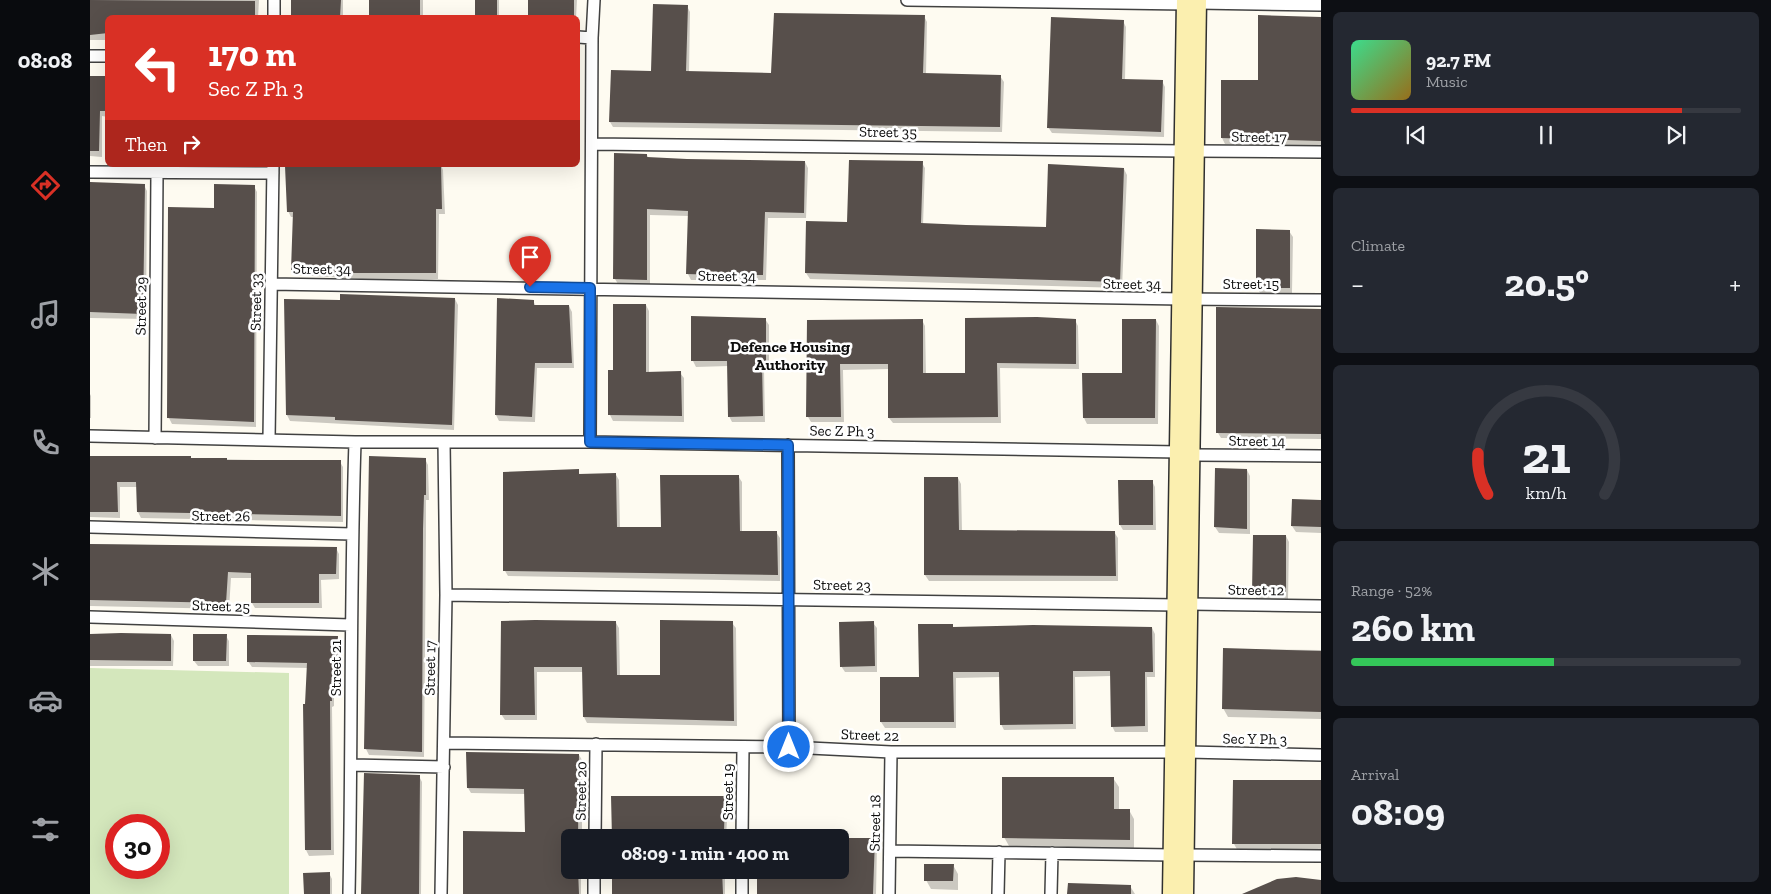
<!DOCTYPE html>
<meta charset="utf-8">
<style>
body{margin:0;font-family:"Zilla Slab",serif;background:#242831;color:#f1f3f6;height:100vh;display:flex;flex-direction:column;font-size:19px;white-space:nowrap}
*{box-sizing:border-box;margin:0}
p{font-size:16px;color:#9ea1a6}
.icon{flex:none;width:28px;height:28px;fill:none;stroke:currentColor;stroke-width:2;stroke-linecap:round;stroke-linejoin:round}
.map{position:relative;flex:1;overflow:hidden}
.sheet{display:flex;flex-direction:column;gap:12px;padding:12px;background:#0d0f14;width:450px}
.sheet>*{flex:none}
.top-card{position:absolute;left:15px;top:15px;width:475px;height:152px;border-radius:8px;box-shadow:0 5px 20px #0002;background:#d93025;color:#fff;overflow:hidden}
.speed{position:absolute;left:15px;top:814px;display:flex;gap:10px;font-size:25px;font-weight:700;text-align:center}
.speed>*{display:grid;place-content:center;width:65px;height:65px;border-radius:50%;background:#171b24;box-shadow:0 5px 20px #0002;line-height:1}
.speed .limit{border:8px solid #d22;background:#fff;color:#111}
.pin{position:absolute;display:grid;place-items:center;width:42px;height:42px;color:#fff;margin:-51px -21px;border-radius:50% 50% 50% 0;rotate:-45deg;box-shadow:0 0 5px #0007}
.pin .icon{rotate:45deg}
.me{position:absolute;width:55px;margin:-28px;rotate:0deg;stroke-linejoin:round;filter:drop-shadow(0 0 4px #0008)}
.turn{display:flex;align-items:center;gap:18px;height:105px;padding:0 20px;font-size:22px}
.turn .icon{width:65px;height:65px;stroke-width:2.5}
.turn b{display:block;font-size:35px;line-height:42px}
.then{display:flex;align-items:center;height:48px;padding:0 20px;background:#0003;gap:10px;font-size:19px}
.big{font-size:38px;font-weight:800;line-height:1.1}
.sheet .tile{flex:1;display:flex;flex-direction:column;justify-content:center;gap:8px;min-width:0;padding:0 18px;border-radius:8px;background:#242831}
.sheet .dial{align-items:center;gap:0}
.dial svg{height:130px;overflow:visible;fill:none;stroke:#363941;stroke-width:7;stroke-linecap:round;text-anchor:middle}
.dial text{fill:#f1f3f6;stroke:none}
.song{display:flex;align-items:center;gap:15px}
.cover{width:60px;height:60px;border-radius:8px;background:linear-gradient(135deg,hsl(150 70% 55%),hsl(40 70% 35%))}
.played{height:5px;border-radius:2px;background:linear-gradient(90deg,#d93025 85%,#363941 85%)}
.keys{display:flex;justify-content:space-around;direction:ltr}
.heat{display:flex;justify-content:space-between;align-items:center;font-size:28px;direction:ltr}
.charge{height:8px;border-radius:4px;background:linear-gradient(90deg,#34c759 52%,#363941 0)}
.trip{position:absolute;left:471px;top:829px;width:288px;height:50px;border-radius:8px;background:#171b24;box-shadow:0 5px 20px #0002;font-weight:800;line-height:50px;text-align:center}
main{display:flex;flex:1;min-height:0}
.tabs{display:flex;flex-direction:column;width:90px;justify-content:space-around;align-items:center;background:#090b0e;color:#9ea1a6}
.tabs .icon{width:35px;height:35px}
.tabs .on{color:#d93025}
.tabs b{font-size:22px;color:#f1f3f6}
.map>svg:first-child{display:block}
.green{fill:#d4e7bc;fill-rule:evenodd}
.shadow{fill:#0003}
.building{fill:#574f4b}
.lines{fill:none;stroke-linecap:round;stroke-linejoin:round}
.minor-casing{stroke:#414141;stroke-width:14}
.secondary-casing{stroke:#303030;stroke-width:19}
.minor{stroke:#fff;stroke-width:11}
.secondary{stroke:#fbefaf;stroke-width:16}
.route-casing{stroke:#114b97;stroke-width:12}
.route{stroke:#1a73e8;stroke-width:9}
.labels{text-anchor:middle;stroke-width:5;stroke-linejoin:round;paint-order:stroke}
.street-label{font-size:15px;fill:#0e0e0e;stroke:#fff}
.neighbourhood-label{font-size:16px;font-weight:bold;fill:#0e0e0e;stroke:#fff}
</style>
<main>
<nav class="tabs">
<b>08:08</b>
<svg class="icon on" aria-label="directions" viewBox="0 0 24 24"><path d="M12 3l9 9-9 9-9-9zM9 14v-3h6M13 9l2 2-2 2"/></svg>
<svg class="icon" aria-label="music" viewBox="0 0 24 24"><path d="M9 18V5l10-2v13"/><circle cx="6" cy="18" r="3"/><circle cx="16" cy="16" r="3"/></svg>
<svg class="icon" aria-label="phone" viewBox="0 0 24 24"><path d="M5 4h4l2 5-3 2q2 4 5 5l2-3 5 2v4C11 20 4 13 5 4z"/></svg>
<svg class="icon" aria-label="climate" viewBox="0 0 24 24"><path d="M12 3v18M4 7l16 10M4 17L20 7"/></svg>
<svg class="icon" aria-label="car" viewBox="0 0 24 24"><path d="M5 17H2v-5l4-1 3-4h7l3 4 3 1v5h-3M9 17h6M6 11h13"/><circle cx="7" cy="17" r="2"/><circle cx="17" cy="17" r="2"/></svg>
<svg class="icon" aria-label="filters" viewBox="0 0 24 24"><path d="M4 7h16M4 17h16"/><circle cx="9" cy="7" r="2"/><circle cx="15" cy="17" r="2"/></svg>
</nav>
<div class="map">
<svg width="1231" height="894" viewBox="0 0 1231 894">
<rect width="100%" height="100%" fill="#fefbf1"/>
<path class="green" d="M0 668 199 673V894H0ZM26 825H69V868H26Z"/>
<path class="shadow" d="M0 0H169L168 18H18V40H0Z
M202 0H253V18H203Z
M281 0H333V18H280Z
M386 0H409V18H386Z
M440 0H487L486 18H439Z
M597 6 600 12 599 73 683 75 834 16 837 22 836 74 910 76 914 82 912 132 523 127 520 122 562 72Z
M1231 17V146L1135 144 1132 138V81L1169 82Z
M1033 21 1036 27 1035 80 1072 81 1075 87 1074 137 962 133 958 127Z
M0 76 18 77V117L12 116V157L0 156Z
M557 155 559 159 715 162 718 168 716 218H678L676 280H601L598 274 599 216 560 215V285L528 284 525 279Z
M832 163 835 168 833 225 957 228 1034 169 1037 175 1032 288 720 279 716 273 758 224Z
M351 165 353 170 355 214H349L348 279H272L206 275 203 270 204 217H201L198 211 197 167Z
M0 184 54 185 57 191 56 319 0 318Z
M164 186 167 192 166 427 82 424 79 418Z
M1199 231 1203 237 1202 293H1170L1167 287Z
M365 299 368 305 364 430 200 421 197 415Z
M443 301 446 306H479L482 312 484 368H447L445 422 409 421 406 415Z
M556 305 559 311V373H590L594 378V422L523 421 520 415 524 372Z
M1231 311V439L1131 438 1128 433Z
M675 319 679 325V369H674L675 422H642L639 416V366L606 367 603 361Z
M832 320 835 326 836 374H877L985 320 988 326 989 369 910 368 911 423H803L799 418V369L753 370 754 422H721L718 417V321Z
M1066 320 1069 326 1068 424H997L994 418 993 375 1034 374Z
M0 394 1 396V418H0Z
M0 456 250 462 253 467V522L51 518 48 512V487H30V518L0 517Z
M280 458 335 459 338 465 339 500H336V536L334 757 279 755 276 749Z
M1157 470 1160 476V534L1129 533 1125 527Z
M488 471 490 475H526L529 480 530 528H572L648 476 652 482V532H686L690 538V581L418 576 415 571Z
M868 478 871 484 872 531 1024 532 1028 538V581H839L835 575Z
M1062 481 1065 487 1066 530H1033L1030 525Z
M1231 501V533L1206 532 1202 526Z
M1196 536 1199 542 1198 599H1167L1163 593Z
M0 544 246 548 249 554V579L231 580 232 608H165L162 603V578H141L139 609 0 606Z
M412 622 526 623 529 628 530 676H571L642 623 646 628 647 726 497 723 494 717 493 672H447V720H415L411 714Z
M783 623 787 628V672H755L751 666Z
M1062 628 1065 634V677H1057L1058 732H1025L1022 726 1021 676 985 677 986 729 914 730 911 724 910 677 866 678V728H795L791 722V679L830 678 864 629Z
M0 635H81L84 641 83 666H0Z
M136 636 139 641V666H108L104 661Z
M247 638 250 643V668H246V689H244V706L242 707 244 855 219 856 216 850 218 668 162 667 158 661Z
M1134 649 1231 650V719L1138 717 1133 708Z
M489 755 492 760V838H480V870H491V894H375L436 834V794L381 793 378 788Z
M329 776 332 782 331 894H273Z
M1023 778 1029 787V810H1039L1044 819V849L919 846 914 837Z
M1231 782V852L1149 853 1144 844Z
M634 798 638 803 636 838H523Z
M750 839 784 840 787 845 786 894H669L668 870H750Z
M863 865 868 874V890L841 889 836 880Z
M523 870H635V894H523Z
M239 873 242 879V894H214Z
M1040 886 1045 894H978Z"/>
<path class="building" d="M0 0 165 1V18H18V33L0 35Z
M201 0H251L250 17 201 16Z
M279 0H330V18H279Z
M385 0H407V18H385Z
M438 0H484V18H438Z
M563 4 598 5 596 71 681 73 684 13 835 15 833 73 911 75 910 127 519 122 521 70 561 71Z
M1168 15 1231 17V141L1131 138V80H1168Z
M961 17 1034 20 1032 79 1073 80 1071 132 957 128Z
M0 76H18V111H10L9 151H0Z
M524 153 557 154V157L597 159 715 161 714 213 675 212 673 275H631L596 274 598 211 557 209V280L523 279Z
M759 160 833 161 831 223 876 225 956 227 958 164 1034 168 1030 282 715 273 716 221 757 222Z
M351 165 352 209H346V273H234V271L201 270 203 212H197L195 166Z
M0 182 55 184 53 314 0 312Z
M124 184 165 185 164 422 77 418 78 207 124 208Z
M1166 229 1200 230V288H1166Z
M250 294 365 298 362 425 245 420V417L196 415 194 299 250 300Z
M407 298 444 300V305H479L482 363H445L442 417 405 415Z
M523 304H556V372L591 371 592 416 518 415V370H523Z
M1126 307 1231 309V434L1126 433Z
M601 316 676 318V363H672L673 416 638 417 637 361H601Z
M947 317 986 319V364L907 363 908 417 798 418V364H750L751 417H716L717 320 833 319V373H875V318Z
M1032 319H1066L1065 418H993L992 373H1032Z
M0 456H101V458H137V460H251V516L47 512 46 482H27L28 512H0Z
M279 456 336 458V495H334L333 529 332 752 274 749Z
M1125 468 1157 469V529L1124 527Z
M489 469V474L526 473 527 527H571L570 475H649L650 531H687L688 575 413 571V472Z
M834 477H868L869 530 1025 531 1026 576 834 575Z
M1028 480H1063V525H1029Z
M1202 499 1231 500V527L1201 526Z
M1163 535H1196V594L1162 593Z
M0 544 247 547 246 574H229V603H161V573L138 572 136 603 0 600Z
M445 620 526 621 527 675H570V620L643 621 644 721 493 717 492 667H444L445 715H410L411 621Z
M784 621 785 666 750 667 749 622Z
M828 624H863V627L943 625 1062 627 1063 672H1055V726L1021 727 1020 671H983V724L910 725 909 672H863L864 722H790V677H829Z
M31 633 81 634V661L0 660V634Z
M103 634H137L136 661H103Z
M157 635 248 636 247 663H243V684H241L242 701H240L241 850H215L213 704H215L217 663 157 662Z
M1133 648 1231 651V712L1132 709Z
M376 752 489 754 488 838H480V870H488L489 894H373V831L435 832 434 789 377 788Z
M274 773 330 775 329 894H271Z
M912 777H1024V809H1040V840L912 838Z
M1143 780H1231V844H1142Z
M521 796H635L634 832H633L632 838H522Z
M750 838H785L783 894H667V870H750Z
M834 864H864L863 881H834Z
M529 870H632L633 894H522V875H529Z
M240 872V894H214L213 873Z
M1206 877 1231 880V894H1152L1187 879Z
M978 883 1041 885V894H977Z"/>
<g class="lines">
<defs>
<path id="minor" d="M184 0V18
M817 0 1095 4
M1108 3 1231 5
M488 37 502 38
M0 56H18
M502 144 1093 151
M1106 151 1231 152
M0 172 183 173
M181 284 1092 299 1231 300
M0 436 265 442H500L1089 452
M65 438 67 173
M179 439 183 165
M500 442 502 38 504 0
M698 445 699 747
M1102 455 1231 456
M0 527 262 534
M356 595 1087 605
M1100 604 1231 606
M0 617 260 625
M354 743 699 747 801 752H1085
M1098 752 1231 755
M262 765 354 767
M505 838 506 744
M652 838 653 748
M800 851 1082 855
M1095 855 1231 856
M259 894C262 743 260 593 265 442
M351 894 356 595 354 442
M504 894V870
M652 894V870
M799 894 801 752
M908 894 909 852
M961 894 962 853"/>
<path id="secondary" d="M1081 894 1095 0
M1095 894 1108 0"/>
</defs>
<use href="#minor" class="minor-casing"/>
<use href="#secondary" class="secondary-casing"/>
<use href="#minor" class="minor"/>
<use href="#secondary" class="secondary"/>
</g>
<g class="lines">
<defs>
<path id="route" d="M440 287 500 288V442L698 445 699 747"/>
</defs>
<use href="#route" class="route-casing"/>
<use href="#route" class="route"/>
</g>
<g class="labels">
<g class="street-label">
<text transform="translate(798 132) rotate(1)" y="5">Street 35</text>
<text transform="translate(1169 137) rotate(1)" y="5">Street 17</text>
<text transform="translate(232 269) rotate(1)" y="5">Street 34</text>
<text transform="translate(637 276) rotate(1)" y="5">Street 34</text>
<text transform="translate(1042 284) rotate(1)" y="5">Street 34</text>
<text x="1161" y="289">Street 15</text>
<text transform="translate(166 302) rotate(-89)" y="5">Street 33</text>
<text transform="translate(51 306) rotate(-89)" y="5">Street 29</text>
<text transform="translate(752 431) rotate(1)" y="5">Sec Z Ph 3</text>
<text transform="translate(1167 441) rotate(1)" y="5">Street 14</text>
<text transform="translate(131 516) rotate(1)" y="5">Street 26</text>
<text transform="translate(752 585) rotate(1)" y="5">Street 23</text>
<text transform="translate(1166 590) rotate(1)" y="5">Street 12</text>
<text transform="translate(131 606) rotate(2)" y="5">Street 25</text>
<text transform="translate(246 668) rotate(-90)" y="5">Street 21</text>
<text transform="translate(340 668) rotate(-89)" y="5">Street 17</text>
<text transform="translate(780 735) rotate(2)" y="5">Street 22</text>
<text transform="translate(1165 739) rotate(1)" y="5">Sec Y Ph 3</text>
<text transform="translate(491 791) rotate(-89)" y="5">Street 20</text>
<text transform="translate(638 792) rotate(-90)" y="5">Street 19</text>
<text transform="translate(785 823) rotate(-89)" y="5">Street 18</text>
</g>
<g class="neighbourhood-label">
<text x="700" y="352">Defence Housing<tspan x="700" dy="18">Authority</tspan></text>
</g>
</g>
</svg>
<div class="speed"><div class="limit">30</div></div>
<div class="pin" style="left:440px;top:287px;background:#d93025"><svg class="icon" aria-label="arrive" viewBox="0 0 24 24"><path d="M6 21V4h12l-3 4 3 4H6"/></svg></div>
<svg class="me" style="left:699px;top:747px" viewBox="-20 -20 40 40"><circle r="17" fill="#1a73e8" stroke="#fff" stroke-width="3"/><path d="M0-11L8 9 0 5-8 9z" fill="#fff"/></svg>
<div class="trip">08:09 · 1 min · 400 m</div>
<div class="top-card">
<div class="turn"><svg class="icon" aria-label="left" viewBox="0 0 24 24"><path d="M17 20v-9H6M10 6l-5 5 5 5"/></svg><div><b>170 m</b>Sec Z Ph 3</div></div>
<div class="then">Then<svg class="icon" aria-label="right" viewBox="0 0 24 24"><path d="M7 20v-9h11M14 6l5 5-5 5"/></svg></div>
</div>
</div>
<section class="sheet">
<div class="tile">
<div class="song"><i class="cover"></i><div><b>92.7 FM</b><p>Music</p></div></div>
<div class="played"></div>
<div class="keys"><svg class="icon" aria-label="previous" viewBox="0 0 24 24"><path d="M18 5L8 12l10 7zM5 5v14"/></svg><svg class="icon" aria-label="pause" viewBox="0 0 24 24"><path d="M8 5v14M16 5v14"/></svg><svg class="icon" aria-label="next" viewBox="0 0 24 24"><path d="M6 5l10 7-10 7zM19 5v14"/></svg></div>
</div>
<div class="tile"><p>Climate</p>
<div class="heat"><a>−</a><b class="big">20.5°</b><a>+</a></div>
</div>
<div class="tile dial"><svg viewBox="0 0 100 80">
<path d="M14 69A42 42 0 1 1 86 69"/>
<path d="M14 69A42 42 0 0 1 8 44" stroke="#d93025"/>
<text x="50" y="56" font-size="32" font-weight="700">21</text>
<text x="50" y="72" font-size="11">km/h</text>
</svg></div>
<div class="tile"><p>Range · 52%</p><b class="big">260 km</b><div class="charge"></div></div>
<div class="tile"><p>Arrival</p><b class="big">08:09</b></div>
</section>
</main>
